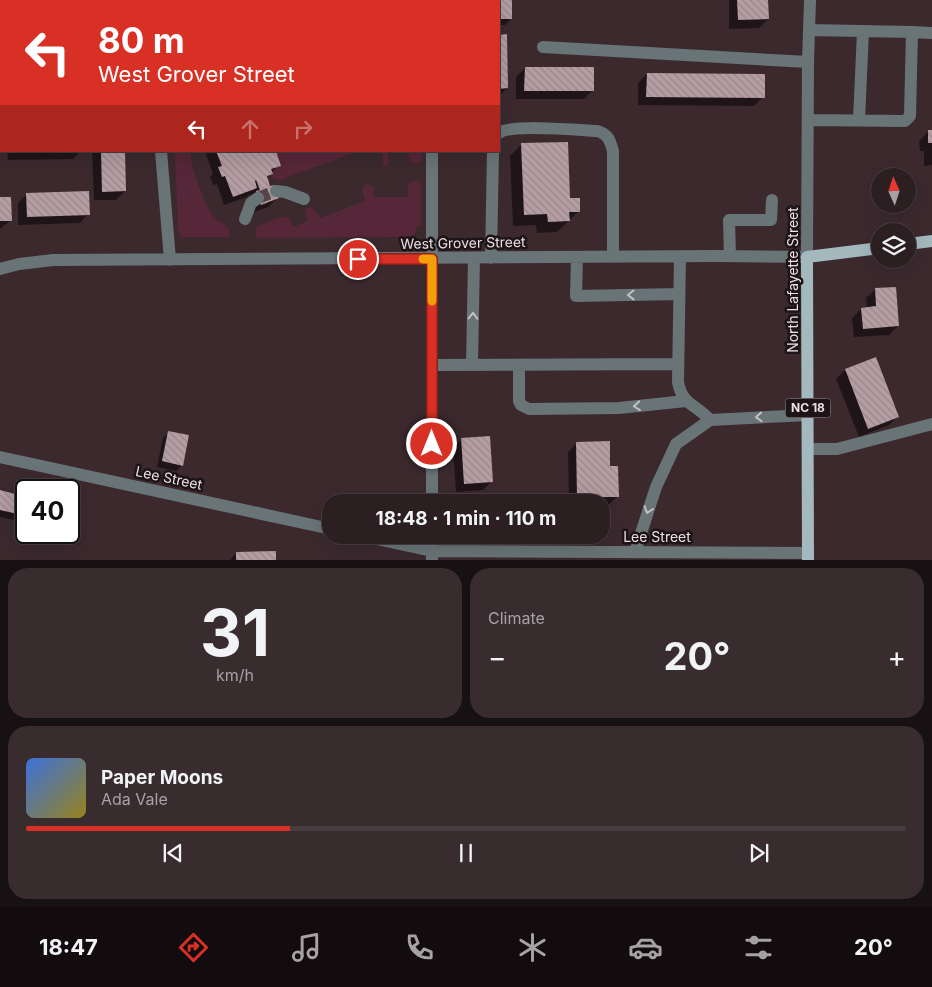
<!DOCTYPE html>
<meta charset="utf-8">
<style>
body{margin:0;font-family:Inter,sans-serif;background:#382c2f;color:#f1f3f6;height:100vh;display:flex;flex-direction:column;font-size:19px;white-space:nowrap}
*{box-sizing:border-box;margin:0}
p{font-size:16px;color:#a6a2a5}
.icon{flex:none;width:28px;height:28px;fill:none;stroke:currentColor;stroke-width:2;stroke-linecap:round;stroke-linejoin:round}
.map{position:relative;height:560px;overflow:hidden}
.sheet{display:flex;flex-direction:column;gap:8px;padding:8px;background:#181113;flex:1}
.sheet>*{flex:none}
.guide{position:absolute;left:0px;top:0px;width:500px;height:152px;box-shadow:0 5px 20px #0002,0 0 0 1px #483d40;background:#d93025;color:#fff;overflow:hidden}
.needle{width:32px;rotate:357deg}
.buttons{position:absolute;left:871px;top:168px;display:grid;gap:10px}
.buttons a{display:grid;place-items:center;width:45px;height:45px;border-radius:50%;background:#2c1f22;box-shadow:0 5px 20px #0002,0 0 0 1px #483d40;font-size:25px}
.speed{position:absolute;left:15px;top:479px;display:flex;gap:10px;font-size:25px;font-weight:700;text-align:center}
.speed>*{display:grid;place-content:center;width:65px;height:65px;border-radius:50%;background:#2c1f22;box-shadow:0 5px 20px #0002,0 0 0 1px #483d40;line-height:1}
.speed .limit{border:2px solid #111;border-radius:8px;background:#fff;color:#111}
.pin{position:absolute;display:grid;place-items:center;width:42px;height:42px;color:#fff;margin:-21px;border:2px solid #fff;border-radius:50%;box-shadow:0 1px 5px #0007}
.me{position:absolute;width:55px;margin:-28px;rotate:0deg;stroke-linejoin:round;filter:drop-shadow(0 0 4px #0008)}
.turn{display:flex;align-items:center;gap:18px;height:105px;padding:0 15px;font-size:22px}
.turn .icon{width:65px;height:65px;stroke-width:2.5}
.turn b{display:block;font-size:35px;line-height:42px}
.lanes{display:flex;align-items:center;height:48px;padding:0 15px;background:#0003;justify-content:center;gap:25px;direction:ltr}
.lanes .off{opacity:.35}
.big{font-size:38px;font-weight:700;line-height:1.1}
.sheet .tile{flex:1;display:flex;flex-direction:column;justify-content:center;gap:8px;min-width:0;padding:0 18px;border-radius:20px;background:#382c2f}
.sheet .dial{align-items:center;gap:0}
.dial b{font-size:65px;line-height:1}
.song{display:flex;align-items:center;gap:15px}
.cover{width:60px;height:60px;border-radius:8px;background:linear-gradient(135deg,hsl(220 70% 55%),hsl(50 70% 35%))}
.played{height:5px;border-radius:2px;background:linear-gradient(90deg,#d93025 30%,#483d40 30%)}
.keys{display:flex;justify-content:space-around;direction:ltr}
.heat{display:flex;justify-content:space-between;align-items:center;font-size:28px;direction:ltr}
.sheet .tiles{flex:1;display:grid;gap:8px;grid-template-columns:1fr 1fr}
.tile:last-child{grid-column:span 2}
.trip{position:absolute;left:322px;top:494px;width:288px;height:50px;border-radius:20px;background:#2c1f22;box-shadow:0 5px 20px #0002,0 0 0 1px #483d40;font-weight:700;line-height:50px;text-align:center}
.tab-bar{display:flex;height:80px;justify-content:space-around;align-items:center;background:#120c0e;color:#a6a2a5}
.tab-bar .icon{width:35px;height:35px}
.tab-bar .active{color:#d93025}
.tab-bar b{font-size:22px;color:#f1f3f6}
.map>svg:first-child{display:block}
.green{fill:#562738}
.shadow{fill:#0007}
.building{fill:url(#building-back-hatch)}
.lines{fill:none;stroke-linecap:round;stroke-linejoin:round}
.minor-tunnel{stroke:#564449;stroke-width:12;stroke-dasharray:12 6;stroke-linecap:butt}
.minor{stroke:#697476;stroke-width:12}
.major{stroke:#a3b9be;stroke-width:12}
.oneway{stroke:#c5c0c2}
.route-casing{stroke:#8d1f18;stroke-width:12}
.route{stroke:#d93025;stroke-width:9}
.slow{stroke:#f59e0b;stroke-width:9}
.labels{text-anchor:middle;stroke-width:5;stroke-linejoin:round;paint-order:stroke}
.shield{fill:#1d1417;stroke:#afa3a6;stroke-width:1}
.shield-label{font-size:12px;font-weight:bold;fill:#ede0e3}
.street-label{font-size:14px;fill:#ede0e3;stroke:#1d1417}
</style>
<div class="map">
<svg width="932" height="560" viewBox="0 0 932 560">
<defs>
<pattern id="building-back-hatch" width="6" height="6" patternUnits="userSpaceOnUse" patternTransform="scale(1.25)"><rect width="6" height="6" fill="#b49da3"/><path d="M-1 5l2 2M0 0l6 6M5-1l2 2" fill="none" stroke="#99868b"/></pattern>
</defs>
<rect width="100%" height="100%" fill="#3b292e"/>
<path class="green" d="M0 6H1V90H0Z
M175 151H191C188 163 206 207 214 217 219 222 225 224 229 229V237H181L178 230Z
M276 151H359L280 180 273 178 271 175 273 174 271 169Z
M382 151H421V161L418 164 411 163 408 153H388V165L384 167 383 165Z
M415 180 419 181 421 185V226H417L415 234 409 237 257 238 255 232 257 226 283 216 290 219 293 227 308 221 305 211 308 207 315 210 320 218 365 201 362 190 364 186 367 184 373 187 374 197H408V184Z"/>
<path class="shadow" d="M20 0H45L44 1H20Z
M103 0H130V1H103Z
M144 0H170V1H144Z
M228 0H254V1H228Z
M484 0H511V19L505 25H499V1Z
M729 0H767L768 19 759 28 729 29Z
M499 36H506L507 88 499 96Z
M525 68 593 90 584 99H516V77Z
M647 74 763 97 754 106 638 105V83Z
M928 132H932V165L924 166V151H920L919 141Z
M522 144 579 211 557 232 537 233 536 225 513 226 510 156Z
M7 151H81L73 159 8 160Z
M92 151H124L125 191 116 200H94Z
M208 151H274L279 165 266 179 269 188 277 198 268 207 252 213 250 194 247 197 224 205 217 184 213 185 210 177 213 174 206 154Z
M27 194 88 214 80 223 18 225V203Z
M0 198 11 220 0 229Z
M895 288 898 326 889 335 854 337 852 318 861 309 867 308 866 298 875 290Z
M875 359 898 416 889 425 859 437 836 379 845 370Z
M169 432 182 465 176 471 157 467 163 438Z
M462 439 492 481 483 490 456 492 453 448Z
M577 443 609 467 617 496 609 505H601V502H569L568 452Z
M0 491 20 515 15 520 0 517Z
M32 532H52L48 537Z
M236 553 275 560H230Z"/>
<path class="building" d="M499 0H512V19H499Z
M737 0H768L769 19 738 20Z
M507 34 508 88 499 89V35Z
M525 67H594V91H524Z
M647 73 765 74V98L646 97Z
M928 130H932V143H928Z
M568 142 570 198H580V212H569L570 221 548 222 547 214 524 215 521 143Z
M101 151H125L126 191 102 192Z
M216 151H276L281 166 271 169 273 174 267 176 270 186 274 185 279 198 261 205 256 191 260 190 256 180 255 181 257 188 233 197 225 176 222 177 218 167 222 166Z
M89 191 90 215 27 217 26 193Z
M0 197H11L12 221H0Z
M896 287 899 326 863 329 861 308 876 306 875 288Z
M876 357 899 417 868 429 845 369Z
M168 431 189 435 183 466 162 461Z
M490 436 493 482 464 484 461 438Z
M610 441V466H618L619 497H577L576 442Z
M0 490 26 497 22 515 0 510Z
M276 551V560H236V552Z"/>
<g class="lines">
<path class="minor-tunnel" d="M258 198 276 191"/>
<path class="minor" d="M433 1V0
M912 32 932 33
M543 47 808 62
M0 97H1
M809 120 905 121 910 116 912 32 810 30
M859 120 863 31
M499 133C510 124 579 130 597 131 608 134 610 140 613 151V257
M161 151 170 260
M276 191 285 192 304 199
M245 219 251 203 258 198
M680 256 678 382C682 405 696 404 710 420
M730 256 729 220H771L772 200
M577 257 576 296 679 294
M491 258 493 151
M0 269 19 264 53 260 716 256 807 257 808 62 810 0
M432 365 678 364
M472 365 474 258
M519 365V401L521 405 529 409 619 408 686 401
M808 449H837L932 424
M0 457 331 529
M432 502V151
M358 535 432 551 808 553
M432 535V560
M635 552 656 487 676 444 710 420 808 415"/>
<path class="major" d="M908 244 932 241
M808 560 807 257 880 248"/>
</g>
<defs><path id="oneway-chevron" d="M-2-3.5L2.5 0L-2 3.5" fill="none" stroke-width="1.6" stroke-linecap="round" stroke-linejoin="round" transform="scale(1.25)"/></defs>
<g class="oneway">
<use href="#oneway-chevron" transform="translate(631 295) rotate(179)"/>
<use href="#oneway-chevron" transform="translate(473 316) rotate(-89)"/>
<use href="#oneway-chevron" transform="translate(637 406) rotate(175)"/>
<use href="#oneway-chevron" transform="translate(759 417) rotate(177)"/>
<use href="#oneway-chevron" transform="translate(648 510) rotate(108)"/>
</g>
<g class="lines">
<defs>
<path id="route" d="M358 259H432V444"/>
</defs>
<use href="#route" class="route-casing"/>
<use href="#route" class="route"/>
<path class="slow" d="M423 259H432V301"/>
</g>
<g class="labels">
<rect class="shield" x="785.5" y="398.5" width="45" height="19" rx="4"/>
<g class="shield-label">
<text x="808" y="412">NC 18</text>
</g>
<g class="street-label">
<text transform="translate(463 243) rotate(-1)" y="5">West Grover Street</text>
<text transform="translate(793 280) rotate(-90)" y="5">North Lafayette Street</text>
<text transform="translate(169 478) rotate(12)" y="5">Lee Street</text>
<text x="657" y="542">Lee Street</text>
</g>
</g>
</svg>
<div class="buttons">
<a><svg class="needle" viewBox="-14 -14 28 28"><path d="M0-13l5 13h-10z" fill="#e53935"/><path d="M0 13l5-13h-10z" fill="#a6a2a5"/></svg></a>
<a><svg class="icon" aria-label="layers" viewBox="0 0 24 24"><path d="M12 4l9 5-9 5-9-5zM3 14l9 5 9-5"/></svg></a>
</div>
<div class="speed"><div class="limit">40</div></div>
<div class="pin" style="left:358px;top:259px;background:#d93025"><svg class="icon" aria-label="arrive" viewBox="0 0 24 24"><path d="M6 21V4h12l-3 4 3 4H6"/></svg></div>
<svg class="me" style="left:432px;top:444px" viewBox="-20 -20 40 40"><circle r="17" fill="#d93025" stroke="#fff" stroke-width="3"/><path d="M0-11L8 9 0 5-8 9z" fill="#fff"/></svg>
<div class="trip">18:48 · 1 min · 110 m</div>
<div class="guide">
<div class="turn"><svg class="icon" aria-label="left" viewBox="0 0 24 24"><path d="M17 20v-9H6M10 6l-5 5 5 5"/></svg><div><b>80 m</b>West Grover Street</div></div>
<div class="lanes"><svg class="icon" aria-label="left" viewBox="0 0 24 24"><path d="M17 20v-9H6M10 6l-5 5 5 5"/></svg><svg class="icon off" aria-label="ahead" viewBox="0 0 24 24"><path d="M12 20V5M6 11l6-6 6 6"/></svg><svg class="icon off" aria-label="right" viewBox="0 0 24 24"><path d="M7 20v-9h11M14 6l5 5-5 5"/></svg></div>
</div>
</div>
<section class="sheet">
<div class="tiles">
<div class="tile dial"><b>31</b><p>km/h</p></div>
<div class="tile"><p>Climate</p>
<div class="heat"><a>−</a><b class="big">20°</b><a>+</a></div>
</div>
<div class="tile">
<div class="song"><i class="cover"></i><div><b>Paper Moons</b><p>Ada Vale</p></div></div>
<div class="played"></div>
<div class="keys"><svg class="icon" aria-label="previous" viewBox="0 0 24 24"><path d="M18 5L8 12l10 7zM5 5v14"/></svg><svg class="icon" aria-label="pause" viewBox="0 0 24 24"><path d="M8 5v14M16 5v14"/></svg><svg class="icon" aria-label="next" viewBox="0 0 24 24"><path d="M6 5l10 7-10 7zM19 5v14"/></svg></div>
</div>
</div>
</section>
<nav class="tab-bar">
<b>18:47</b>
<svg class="icon active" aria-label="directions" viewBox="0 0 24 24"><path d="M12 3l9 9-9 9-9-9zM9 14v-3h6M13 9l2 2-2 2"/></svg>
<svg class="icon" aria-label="music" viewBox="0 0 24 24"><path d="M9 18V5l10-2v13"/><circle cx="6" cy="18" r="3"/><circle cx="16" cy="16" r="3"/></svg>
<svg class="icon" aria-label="phone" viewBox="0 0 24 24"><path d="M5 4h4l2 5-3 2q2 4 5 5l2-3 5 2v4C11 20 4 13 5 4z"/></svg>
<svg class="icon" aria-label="climate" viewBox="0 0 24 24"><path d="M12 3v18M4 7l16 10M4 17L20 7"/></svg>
<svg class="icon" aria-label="car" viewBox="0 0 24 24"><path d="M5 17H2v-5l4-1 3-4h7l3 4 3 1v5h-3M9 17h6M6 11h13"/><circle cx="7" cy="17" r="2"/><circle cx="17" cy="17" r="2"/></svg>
<svg class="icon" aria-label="filters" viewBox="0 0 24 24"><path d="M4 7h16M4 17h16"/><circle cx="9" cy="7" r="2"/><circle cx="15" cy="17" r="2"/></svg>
<b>20°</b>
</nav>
